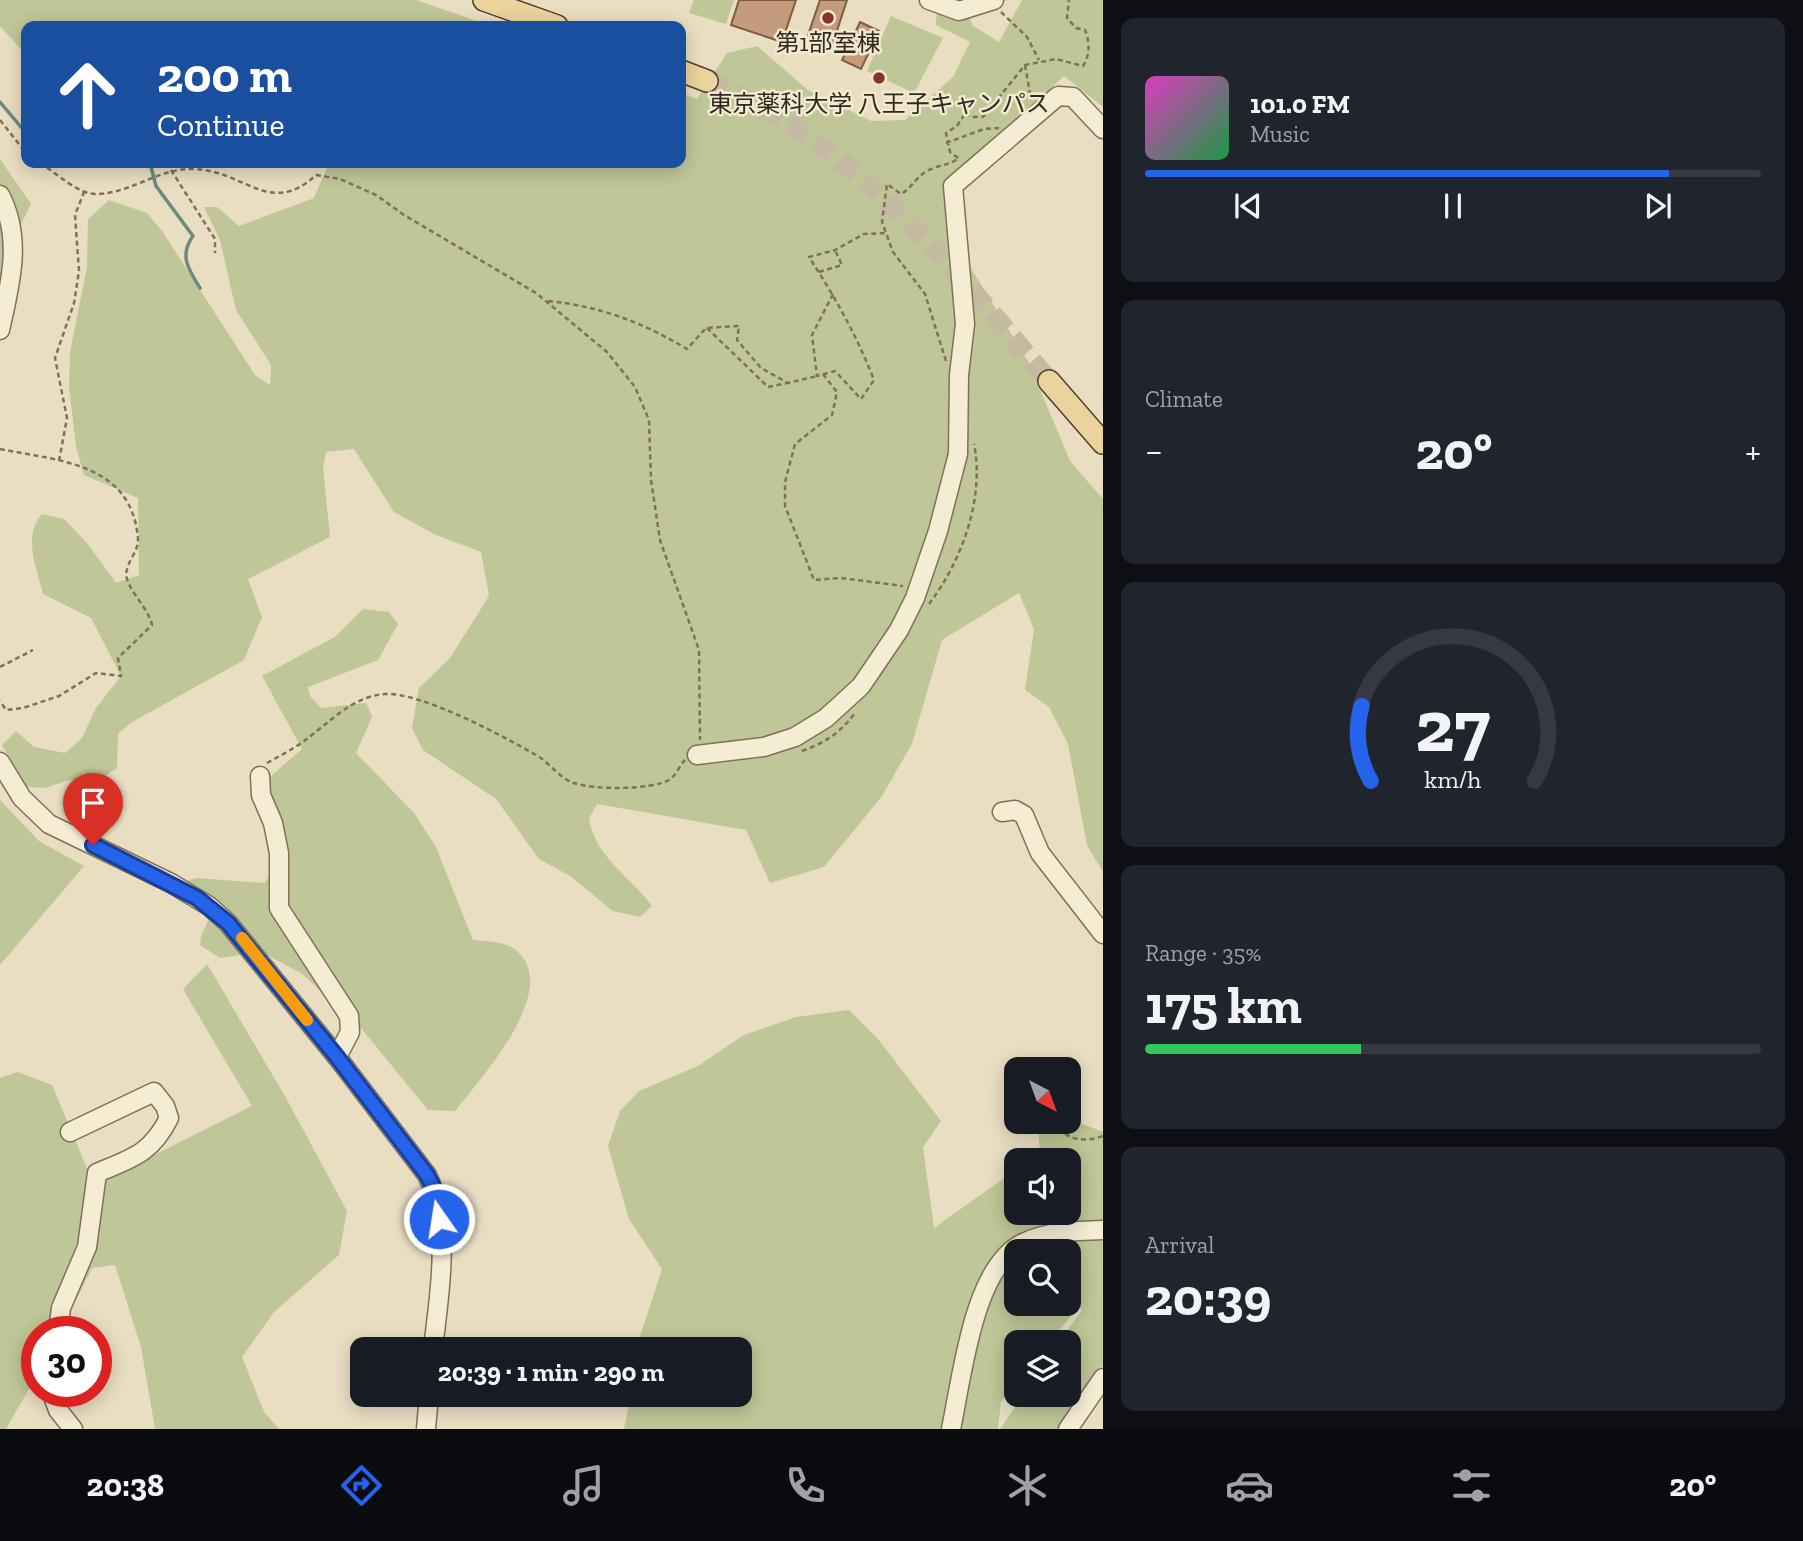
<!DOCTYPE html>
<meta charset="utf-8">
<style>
body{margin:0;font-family:"Zilla Slab","Noto Sans JP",serif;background:#20242c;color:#f1f3f6;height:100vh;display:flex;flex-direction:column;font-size:26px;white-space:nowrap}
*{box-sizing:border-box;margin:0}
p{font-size:23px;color:#9ea1a6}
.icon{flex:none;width:38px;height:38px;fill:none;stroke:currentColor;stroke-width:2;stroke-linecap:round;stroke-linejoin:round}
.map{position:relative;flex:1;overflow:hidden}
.drawer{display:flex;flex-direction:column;gap:18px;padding:18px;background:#0d0f14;width:700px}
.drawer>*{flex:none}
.top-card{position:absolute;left:21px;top:21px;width:665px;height:147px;border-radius:14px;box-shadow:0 4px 18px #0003;background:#1a4fa0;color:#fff;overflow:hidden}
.needle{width:46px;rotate:139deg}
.tools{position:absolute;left:1004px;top:1057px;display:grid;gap:14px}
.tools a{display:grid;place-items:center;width:77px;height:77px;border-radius:14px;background:#171b24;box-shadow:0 4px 18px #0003;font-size:35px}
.speed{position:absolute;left:21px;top:1316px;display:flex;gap:14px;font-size:35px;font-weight:700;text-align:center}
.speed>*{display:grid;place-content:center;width:91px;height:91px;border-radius:50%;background:#171b24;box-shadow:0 4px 18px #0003;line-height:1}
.speed .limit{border:10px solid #d22;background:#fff;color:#111}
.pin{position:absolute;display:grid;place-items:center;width:60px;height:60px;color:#fff;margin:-72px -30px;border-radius:50% 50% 50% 0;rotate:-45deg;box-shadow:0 0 7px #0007}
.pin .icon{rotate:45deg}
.me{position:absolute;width:77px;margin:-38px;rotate:347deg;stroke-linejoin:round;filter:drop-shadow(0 0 5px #0008)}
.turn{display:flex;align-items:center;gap:24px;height:147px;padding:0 21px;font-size:32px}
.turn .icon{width:91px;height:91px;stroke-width:2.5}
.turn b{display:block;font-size:49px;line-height:60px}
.big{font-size:52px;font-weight:700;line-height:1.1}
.drawer .tile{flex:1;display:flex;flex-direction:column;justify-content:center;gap:10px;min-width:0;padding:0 24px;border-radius:14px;background:#20242c}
.drawer .dial{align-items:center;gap:0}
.dial svg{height:182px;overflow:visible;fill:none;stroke:#363941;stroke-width:7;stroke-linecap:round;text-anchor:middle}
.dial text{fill:#f1f3f6;stroke:none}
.song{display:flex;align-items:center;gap:21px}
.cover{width:84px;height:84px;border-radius:10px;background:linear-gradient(135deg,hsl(310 70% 55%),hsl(140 70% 35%))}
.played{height:7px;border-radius:4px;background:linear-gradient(90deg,#2563eb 85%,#363941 85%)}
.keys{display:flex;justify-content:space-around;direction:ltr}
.heat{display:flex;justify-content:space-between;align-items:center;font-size:38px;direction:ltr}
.charge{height:10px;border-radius:5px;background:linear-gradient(90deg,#34c759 35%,#363941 0)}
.trip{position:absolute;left:350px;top:1337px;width:402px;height:70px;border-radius:14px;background:#171b24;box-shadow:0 4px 18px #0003;font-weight:700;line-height:70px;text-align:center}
.dock{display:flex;height:112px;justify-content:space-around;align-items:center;background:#090b0e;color:#9ea1a6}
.dock .icon{width:49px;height:49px}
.dock .current{color:#2563eb}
.dock b{font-size:32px;color:#f1f3f6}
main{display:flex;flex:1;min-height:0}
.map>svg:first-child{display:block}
.green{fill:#bfc697;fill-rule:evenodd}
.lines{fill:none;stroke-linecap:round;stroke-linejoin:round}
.stream{stroke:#6c8982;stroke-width:3.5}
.building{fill:#c49b7b;stroke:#7e5c43;stroke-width:2}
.major-tunnel{stroke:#c4baa1;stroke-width:21;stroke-dasharray:21 10;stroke-linecap:butt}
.minor-casing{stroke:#81705b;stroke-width:21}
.major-casing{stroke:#4f3f2f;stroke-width:24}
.path{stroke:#81705b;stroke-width:2.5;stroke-dasharray:5 3.5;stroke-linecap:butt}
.minor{stroke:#f5ecd4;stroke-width:18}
.major{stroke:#ead39c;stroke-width:21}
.route-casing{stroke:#184099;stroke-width:18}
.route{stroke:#2563eb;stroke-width:12}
.slow{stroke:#f59e0b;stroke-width:12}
.poi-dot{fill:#8a3230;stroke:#f1e9d0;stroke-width:2.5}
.labels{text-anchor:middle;stroke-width:5;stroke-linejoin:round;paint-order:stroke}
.poi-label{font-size:24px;fill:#32281e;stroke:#f1e9d0}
</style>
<main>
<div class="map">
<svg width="1103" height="1429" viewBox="0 0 1103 1429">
<rect width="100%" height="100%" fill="#e9dec2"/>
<path class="green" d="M0 0H416L491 26H26V55L0 26Z
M694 0H734L726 24 689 13Z
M937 0H982L969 15 972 25 999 42 1022 0H1103V107L1064 76 969 163 957 214 969 265 1028 361 1070 461 1103 499V872L1087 845 1068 744 1049 707 1025 690 1034 629 1019 593 942 640 912 744 882 796 824 867 770 883 746 830 597 804 589 818C594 856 631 877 652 906L640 917 613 911 570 876 539 859 496 799 423 750 412 728 419 688 450 658 489 596 481 552 434 534 394 512 354 449 326 452 323 468 330 537 248 579 262 617 244 660 132 722 118 734 117 768 92 784 69 780 45 788 27 787 2 745 16 731 34 747 65 753 82 738 96 708 121 676 91 618 43 594C37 568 22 536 42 514L64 519 87 543 116 583 139 575 138 498 84 475 76 447 69 386 70 352 87 267 88 219 109 200 147 213 162 231 255 375 270 385 271 365 236 310 220 240 204 207H217L239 226 314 198 329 163H681V93L697 99 727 53 757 46 808 90 871 121 905 120 953 77 970 42 936 25Z
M891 16 943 38 914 93 867 71Z
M0 159 31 204 10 247 0 303Z
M363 609 389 612 398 624 378 660 308 687 310 696 321 708 366 703 372 717 356 753 414 813 436 847 473 940C489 942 508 941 519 953 559 993 480 1079 455 1111L428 1110 361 1028 301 973 261 952 220 958 200 945 201 936 217 901 187 881 197 878 264 883 287 854 264 782 302 749 262 676 335 637Z
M0 800 39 841 84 866 0 965Z
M207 964 285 1096 347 1211 339 1255 274 1312 242 1357 264 1412 279 1429H155L141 1347 115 1265 92 1268 60 1332H37V1375L6 1429H0V1078L18 1072 52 1085 94 1185 252 1106 183 989Z
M849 1010 878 1039 941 1121 923 1147 934 1228 1017 1169V1213H1069V1160H1029L1040 1152 1038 1130 1075 1121 1103 1132V1364L1059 1429H1000L1023 1395H1069V1342H1059L1082 1310 1078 1308 1049 1342H1017V1383L1001 1402 998 1429H624L631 1395H740V1349H636L662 1269 629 1219 608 1146 620 1111 639 1091 698 1066 744 1035 796 1017ZM1017 1251H1069V1304H1017Z"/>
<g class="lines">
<path class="stream" d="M0 102 26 133
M150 163 156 186 193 236C179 255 188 269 200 288"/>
</g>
<path class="building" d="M739 0H796L782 42 731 25Z
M820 0H847L833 43 808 35Z
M860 22 879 31 861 69 842 60Z"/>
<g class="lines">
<path class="major-tunnel" d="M707 81C860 145 944 260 1049 381"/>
<defs>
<path id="minor" d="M929 0 959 11 994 0
M0 195C23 239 10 285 0 330
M697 755 764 747 795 737 826 718 861 686 899 630 915 598 938 531 958 454 959 375 965 324 953 186 1058 96 1073 97 1103 129
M0 762 22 798 49 824 171 883 209 906 228 923 337 1057 427 1175C452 1226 439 1295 433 1349
M260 776 261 795 273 823 279 853V908L349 1016 350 1032 337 1057
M1002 812 1015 810 1024 815 1040 853 1103 934
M58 1332 61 1308 87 1247 97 1173C132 1158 151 1154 169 1118L165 1106 154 1092 70 1132
M51 1391 58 1410 73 1429
M426 1429 429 1395
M951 1429C962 1378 973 1267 1023 1243 1048 1231 1076 1231 1103 1230
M1068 1429 1103 1378"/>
<path id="major" d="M484 0 557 26
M681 71 707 81
M1049 381 1103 443"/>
</defs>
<use href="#minor" class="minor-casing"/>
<use href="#major" class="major-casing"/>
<path class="path" d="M1001 12 1027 37 1039 60
M1025 65 1031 99
M0 120 26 153
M946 143 984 129 999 128
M958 158 950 152 946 133 957 126 966 112 971 117H983L1025 65 1056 59 1083 66C1090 55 1090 42 1085 30L1076 28 1067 18 1069 0
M40 163C55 172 78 194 95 194 131 194 158 168 193 169 245 170 269 218 316 175L340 179 376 195 404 215 536 293 607 352 635 387 649 420 651 480 660 540 699 650 700 740
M171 170 215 239V253
M819 272 842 265 835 250
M833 294 812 335 817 376 835 371 861 399 874 380C857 336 835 297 809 257L835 250 864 234 888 233
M548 301C599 306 642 322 687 349L706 328 739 326 737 340 761 368 788 383 817 376
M707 328 768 387 788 383
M946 361 925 294 893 252 882 222 887 184 901 194C912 188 916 177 927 171 937 165 948 166 959 158
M823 374 837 392 832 415 795 444 785 482V506L814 580 841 578 903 586
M0 449C60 461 132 463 138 539 139 553 123 564 127 579 132 595 148 608 152 625L118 658 121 676 96 673 59 696 23 708 6 710 0 701
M59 461 67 418 55 358 74 303 79 271 75 215 84 192
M929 604C962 561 985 497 974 444
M0 667 33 650
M802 751C826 742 839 734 855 713
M267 763C279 756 292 750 304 741 328 724 352 696 385 694 421 692 503 736 536 755 549 762 560 779 574 783 595 790 650 790 669 780 676 776 679 766 685 760
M1053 1122C1066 1140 1083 1143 1103 1136"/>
<use href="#minor" class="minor"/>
<use href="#major" class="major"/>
</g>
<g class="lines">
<defs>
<path id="route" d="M93 845 197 898 228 923 337 1057 427 1175 436 1193 439 1219"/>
</defs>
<use href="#route" class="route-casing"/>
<use href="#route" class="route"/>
<path class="slow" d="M242 938 307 1020"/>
</g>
<g class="poi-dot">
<circle cx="828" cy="18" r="7"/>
<circle cx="879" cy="78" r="7"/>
</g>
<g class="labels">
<g class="poi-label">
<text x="828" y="51">第1部室棟</text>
<text x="879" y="112">東京薬科大学 八王子キャンパス</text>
</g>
</g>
</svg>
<div class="tools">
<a><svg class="needle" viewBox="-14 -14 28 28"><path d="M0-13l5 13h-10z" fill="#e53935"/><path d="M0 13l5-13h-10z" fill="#9ea1a6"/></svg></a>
<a><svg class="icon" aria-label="sound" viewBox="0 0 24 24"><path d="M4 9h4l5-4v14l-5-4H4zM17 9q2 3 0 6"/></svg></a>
<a><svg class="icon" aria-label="search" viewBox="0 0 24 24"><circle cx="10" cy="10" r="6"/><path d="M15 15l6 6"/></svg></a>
<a><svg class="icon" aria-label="layers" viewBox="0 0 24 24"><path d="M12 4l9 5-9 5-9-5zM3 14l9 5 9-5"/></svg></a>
</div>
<div class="speed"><div class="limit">30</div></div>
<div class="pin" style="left:93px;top:845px;background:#d93025"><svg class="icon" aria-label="arrive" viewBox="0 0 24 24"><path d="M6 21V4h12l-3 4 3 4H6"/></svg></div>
<svg class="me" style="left:439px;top:1219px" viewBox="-20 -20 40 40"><circle r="17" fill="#2563eb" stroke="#fff" stroke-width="3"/><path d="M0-11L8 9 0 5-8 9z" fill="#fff"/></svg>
<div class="trip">20:39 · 1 min · 290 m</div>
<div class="top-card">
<div class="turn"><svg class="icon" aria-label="ahead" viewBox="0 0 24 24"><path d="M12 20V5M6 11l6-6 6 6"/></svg><div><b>200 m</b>Continue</div></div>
</div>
</div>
<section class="drawer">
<div class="tile">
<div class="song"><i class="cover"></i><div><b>101.0 FM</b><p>Music</p></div></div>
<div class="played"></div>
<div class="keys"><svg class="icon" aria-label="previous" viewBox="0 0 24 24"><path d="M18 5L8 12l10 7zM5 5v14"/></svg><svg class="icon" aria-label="pause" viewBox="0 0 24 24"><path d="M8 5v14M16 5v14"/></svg><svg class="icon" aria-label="next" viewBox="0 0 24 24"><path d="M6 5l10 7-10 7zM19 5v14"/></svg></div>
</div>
<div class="tile"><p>Climate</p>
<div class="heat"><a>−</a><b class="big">20°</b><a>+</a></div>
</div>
<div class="tile dial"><svg viewBox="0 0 100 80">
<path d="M14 69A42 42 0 1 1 86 69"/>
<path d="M14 69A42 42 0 0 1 10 36" stroke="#2563eb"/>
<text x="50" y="56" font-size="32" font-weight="700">27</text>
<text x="50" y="72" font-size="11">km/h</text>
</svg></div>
<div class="tile"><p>Range · 35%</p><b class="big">175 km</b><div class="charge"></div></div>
<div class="tile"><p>Arrival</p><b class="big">20:39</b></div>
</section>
</main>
<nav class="dock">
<b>20:38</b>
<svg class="icon current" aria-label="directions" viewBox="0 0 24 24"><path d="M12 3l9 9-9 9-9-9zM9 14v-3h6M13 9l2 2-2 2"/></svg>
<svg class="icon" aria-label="music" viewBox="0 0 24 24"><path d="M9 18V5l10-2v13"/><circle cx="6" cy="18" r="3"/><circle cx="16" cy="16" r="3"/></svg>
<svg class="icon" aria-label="phone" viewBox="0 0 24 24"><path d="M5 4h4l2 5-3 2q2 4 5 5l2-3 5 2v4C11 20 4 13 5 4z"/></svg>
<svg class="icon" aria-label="climate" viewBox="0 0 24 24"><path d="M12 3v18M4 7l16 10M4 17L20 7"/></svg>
<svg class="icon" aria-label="car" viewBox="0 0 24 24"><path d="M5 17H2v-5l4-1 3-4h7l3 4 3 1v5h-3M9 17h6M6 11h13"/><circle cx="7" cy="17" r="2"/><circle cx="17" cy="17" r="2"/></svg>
<svg class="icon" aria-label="filters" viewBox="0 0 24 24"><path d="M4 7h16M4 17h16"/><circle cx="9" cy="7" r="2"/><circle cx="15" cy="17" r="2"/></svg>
<b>20°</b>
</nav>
